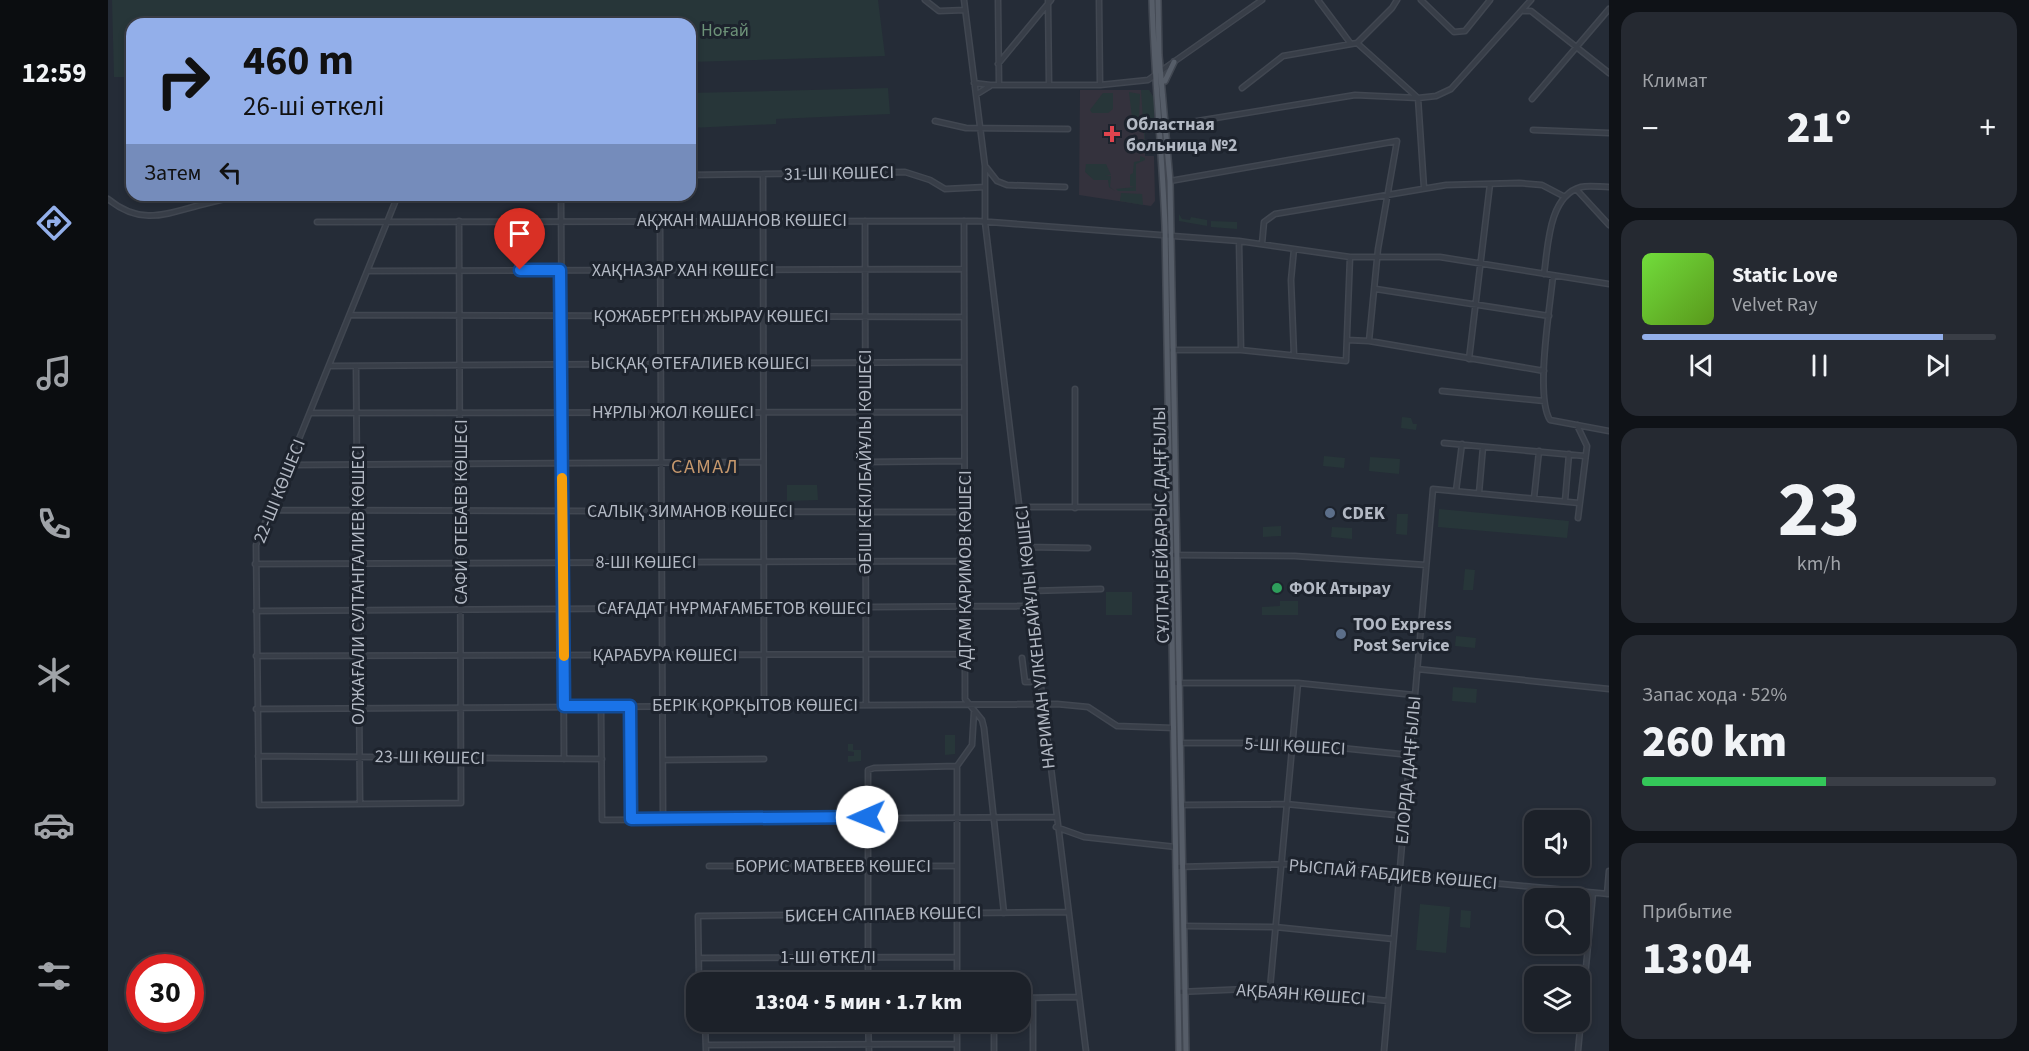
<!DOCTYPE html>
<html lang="ru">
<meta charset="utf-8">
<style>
body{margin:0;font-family:"Source Sans 3",sans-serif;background:#252931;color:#f1f3f6;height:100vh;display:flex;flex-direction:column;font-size:22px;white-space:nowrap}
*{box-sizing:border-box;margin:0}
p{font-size:20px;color:#a0a3a8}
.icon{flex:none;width:33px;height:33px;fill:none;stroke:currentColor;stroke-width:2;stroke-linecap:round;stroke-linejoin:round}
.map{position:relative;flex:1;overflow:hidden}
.side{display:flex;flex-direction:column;gap:12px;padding:12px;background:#0f1217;width:420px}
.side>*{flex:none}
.guide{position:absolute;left:18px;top:18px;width:570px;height:183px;border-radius:18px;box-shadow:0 3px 9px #0003,0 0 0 2px #3a3e46;background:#93afea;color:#111;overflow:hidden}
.controls{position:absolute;left:1416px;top:810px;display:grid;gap:12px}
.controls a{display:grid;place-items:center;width:66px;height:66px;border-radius:12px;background:#1c2129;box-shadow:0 3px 9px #0003,0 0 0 2px #3a3e46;font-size:30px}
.speed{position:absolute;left:18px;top:954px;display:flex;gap:12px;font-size:30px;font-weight:700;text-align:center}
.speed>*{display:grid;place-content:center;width:78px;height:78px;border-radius:50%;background:#1c2129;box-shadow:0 3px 9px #0003,0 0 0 2px #3a3e46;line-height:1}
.speed .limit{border:9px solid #d22;background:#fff;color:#111}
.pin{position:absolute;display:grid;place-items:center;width:51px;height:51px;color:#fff;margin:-62px -26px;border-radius:50% 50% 50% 0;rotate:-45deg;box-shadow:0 0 6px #0007}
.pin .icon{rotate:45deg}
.me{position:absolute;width:66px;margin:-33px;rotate:269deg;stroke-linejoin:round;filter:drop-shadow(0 0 4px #0008)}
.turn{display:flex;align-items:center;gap:21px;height:126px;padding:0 18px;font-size:27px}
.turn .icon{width:78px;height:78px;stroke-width:2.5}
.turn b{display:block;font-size:42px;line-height:51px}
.then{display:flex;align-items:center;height:57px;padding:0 18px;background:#0003;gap:12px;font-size:22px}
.big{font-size:45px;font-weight:800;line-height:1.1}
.side .widget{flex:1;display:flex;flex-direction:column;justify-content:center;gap:9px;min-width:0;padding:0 21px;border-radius:18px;background:#252931}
.side .dial{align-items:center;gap:0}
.dial b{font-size:78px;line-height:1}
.song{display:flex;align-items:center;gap:18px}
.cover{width:72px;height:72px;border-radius:9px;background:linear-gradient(135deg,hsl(100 70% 55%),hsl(90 70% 35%))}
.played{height:6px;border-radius:3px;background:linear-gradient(90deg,#93afea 85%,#3a3e46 85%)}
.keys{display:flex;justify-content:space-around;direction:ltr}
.heat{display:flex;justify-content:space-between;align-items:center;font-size:33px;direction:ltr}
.charge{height:9px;border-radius:4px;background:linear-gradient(90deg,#34c759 52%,#3a3e46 0)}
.trip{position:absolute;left:578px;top:972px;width:345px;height:60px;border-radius:18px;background:#1c2129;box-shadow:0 3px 9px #0003,0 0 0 2px #3a3e46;font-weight:800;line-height:60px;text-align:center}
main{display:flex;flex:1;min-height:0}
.menu{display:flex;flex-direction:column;width:108px;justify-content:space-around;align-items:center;background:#0b0d10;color:#a0a3a8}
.menu .icon{width:42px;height:42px}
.menu .on{color:#93afea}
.menu b{font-size:27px;color:#f1f3f6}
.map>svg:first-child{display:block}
.medical{fill:#34323d}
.green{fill:#273639}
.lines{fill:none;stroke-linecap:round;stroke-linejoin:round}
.minor-casing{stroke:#414751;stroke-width:7}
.major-casing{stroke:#414751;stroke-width:8}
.minor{stroke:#383e48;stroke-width:4}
.major{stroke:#565d68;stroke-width:5}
.route-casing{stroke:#114b97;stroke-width:15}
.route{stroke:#1a73e8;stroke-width:10}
.slow{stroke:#f59e0b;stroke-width:10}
.health-dot{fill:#e0444e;stroke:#1d232d;stroke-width:2}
.service-dot{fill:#5c6f8a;stroke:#1d232d;stroke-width:2}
.leisure-dot{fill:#2e9e5b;stroke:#1d232d;stroke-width:2}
.labels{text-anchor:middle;stroke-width:6;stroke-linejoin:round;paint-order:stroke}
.park-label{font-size:18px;fill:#6d9278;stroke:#1d232d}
.poi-label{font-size:18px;font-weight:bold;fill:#b3b9c4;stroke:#1d232d;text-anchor:start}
.street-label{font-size:18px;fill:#b3b9c4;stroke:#1d232d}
.neighbourhood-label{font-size:20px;letter-spacing:1.5px;fill:#c6986d;stroke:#1d232d}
</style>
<main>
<nav class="menu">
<b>12:59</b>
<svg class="icon on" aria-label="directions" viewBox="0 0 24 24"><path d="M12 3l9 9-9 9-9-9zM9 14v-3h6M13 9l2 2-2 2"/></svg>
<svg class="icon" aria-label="music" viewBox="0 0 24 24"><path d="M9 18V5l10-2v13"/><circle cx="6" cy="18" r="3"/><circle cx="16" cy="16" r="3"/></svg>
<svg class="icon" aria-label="phone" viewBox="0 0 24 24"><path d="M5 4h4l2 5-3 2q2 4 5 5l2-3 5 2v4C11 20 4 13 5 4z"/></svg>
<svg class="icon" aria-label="climate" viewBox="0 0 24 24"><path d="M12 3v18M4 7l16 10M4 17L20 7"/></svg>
<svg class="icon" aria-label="car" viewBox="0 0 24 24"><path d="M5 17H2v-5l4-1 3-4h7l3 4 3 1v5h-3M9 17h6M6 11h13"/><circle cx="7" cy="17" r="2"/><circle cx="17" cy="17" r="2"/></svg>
<svg class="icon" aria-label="filters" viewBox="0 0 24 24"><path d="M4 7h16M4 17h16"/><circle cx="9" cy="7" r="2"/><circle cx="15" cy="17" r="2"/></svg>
</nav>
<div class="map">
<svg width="1501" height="1051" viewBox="0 0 1501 1051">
<rect width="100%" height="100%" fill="#252c37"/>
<path class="medical" d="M972 90H1041L1046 98V119H1037V156H1046L1047 201 1043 206 971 195Z"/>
<path class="green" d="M4 0H770L777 56 582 62V24H24V77H6Z
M780 88 782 114 668 119V124L582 128V93Z
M1033 90H1041L1046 98V119H1037V149Z
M1021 92 1032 94 1031 118 1024 117Z
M995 93H1005V109L1000 113H984L982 110Z
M1032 156 1037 158V160L1028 164V191H1010L1008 189 1027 187 1022 186V175L1025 173 1026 162 1032 161Z
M978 164H998L1003 175H997L1003 176 1002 187 1007 191 1001 187 1000 180H986L977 172Z
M1013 193 1034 194 1035 205 1012 201Z
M1071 214 1074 219 1082 220 1083 217 1099 220V226L1071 221Z
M1103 221 1129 222V229L1103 227Z
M1294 417 1303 418 1305 424H1309L1308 430 1293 428Z
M1216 456 1237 458 1236 468 1215 466Z
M1262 457 1292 459 1291 474 1261 471Z
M679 485H709L710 500 679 501Z
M1331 509 1461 521 1459 538 1330 527Z
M1289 514H1300L1299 535 1288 534Z
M1173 526V536L1155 537V527Z
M1224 527 1244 528V539L1223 537Z
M1357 569 1367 570 1365 590H1355Z
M998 592H1024V615H998Z
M1172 601H1190V615H1154V607L1172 606Z
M1348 636 1368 638 1367 648 1347 646Z
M1345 687 1369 689 1368 703 1344 701Z
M837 735H847V754L837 755Z
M740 744H745V750H753V761L740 762V756H746V752L740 751Z
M1312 904 1342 907 1338 953 1308 950Z
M1353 910 1363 911 1362 928 1352 927Z"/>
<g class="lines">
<defs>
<path id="minor" d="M817 0 831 11 857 10
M856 0 877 166V222C912 498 942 775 978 1051
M890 0 891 85
M940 0 941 85
M991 0 992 85
M1210 0 1243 44
M1313 0 1346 32 1357 31 1382 0
M1416 11H1423L1501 73
M1249 43 1310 98 1316 188
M890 64 943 0
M866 83 882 85H992L1040 80 1154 0
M1134 88 1175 56 1249 43 1284 8 1289 0
M869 94 882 86
M1424 99 1501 9
M827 121 858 128 960 129
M1059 126 1247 95 1310 98 1328 96 1343 89 1423 0
M1425 130 1501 133
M878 167 889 181 899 185 957 187
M655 174 656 705
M582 175 797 172 822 180 837 189 877 187
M1062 181 1289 141 1270 249 1261 341
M1468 189 1501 225
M290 195 148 545 151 805 353 803 351 221
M453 195 456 759
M0 199C35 228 62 212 100 203 115 199 131 196 146 195
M552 220 555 819
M757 221 758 704
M856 221 857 699 874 720 876 728 896 913
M209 222 869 221 1131 241 1242 257H1332L1501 284
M1131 241 1133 350
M1154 244 1156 222 1167 214 1338 185 1411 183 1434 185 1457 197
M1186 249 1183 280 1186 355
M260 271 854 269
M1436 274C1440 248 1440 196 1473 187 1481 185 1492 187 1501 187
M1445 276C1442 307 1427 396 1442 420L1501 431
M1268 289 1441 316
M243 315 855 317
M1239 340 1261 341 1436 371
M1064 350H1133L1238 361 1242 257
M1361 359 1382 184
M221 366 855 362
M248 366 252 803
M967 389V508
M1334 391 1436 401
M202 413 855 412
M1469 425 1479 446 1470 518
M1336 443 1477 456
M757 462 856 461
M182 465 655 462
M1348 491 1354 444
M1371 493 1375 447
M1426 498 1431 451
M1457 501 1461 454
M912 507H1062
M164 510 856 512
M917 547 980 548
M1063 555 1187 556 1318 565
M147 564 857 561
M922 591 993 589
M148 611 923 606
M148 656 858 654
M914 658 917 682H933
M1309 669 1501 689
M1065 683H1190L1306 695
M493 706 494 820 947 817
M523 706V819
M148 709 949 704 980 707 1009 726 1066 728
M1072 743H1184L1302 755
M150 756 494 759
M555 760 656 759
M1073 805 1178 804 1297 816
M948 827 976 837 1068 847
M601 866H848
M1068 867 1183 864 1501 894
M1499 894 1501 871
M1076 926 1167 927 1285 939
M591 958 849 957
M591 982 590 916 960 912
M760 982V770L766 768 849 766
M849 982V766L864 745 866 712
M1162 988 1190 683
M1070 992 1162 988 1280 1001
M912 998 970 997
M925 998V1051
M597 1022 598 1051
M760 1022 761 1051
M849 1022V1051
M886 1022V1051
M598 1045 849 1044
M1276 1051 1325 489 1471 503
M1470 1051 1485 893"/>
<path id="major" d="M1044 0C1046 75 1054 150 1057 226L1071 1051
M1050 0 1051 55 1062 181 1078 1051
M1057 81 1066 62"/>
</defs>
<use href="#minor" class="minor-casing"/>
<use href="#major" class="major-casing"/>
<use href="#minor" class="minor"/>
<use href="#major" class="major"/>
</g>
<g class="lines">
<defs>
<path id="route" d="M412 270H452L456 706H522L523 819 759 817"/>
</defs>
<use href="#route" class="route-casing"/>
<use href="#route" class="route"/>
<path class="slow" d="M454 478 456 656"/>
</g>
<path class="health-dot" d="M1001 125h6v6h6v6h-6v6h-6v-6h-6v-6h6z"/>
<g class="service-dot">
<circle cx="1222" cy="513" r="6"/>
<circle cx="1233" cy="634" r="6"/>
</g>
<circle class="leisure-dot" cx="1169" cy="588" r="6"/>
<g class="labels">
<g class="park-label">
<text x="617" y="36">Ноғай</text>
</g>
<g class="poi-label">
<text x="1018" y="130">Областная<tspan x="1018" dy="21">больница №2</tspan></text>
<text x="1234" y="519">CDEK</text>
<text x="1181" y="594">ФОК Атырау</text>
<text x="1245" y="630">ТОО Express<tspan x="1245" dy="21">Post Service</tspan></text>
</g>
<g class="street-label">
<text transform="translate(731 173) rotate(-1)" y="6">31-ШІ КӨШЕСІ</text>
<text x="634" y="226">АҚЖАН МАШАНОВ КӨШЕСІ</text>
<text x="575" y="276">ХАҚНАЗАР ХАН КӨШЕСІ</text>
<text x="603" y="322">ҚОЖАБЕРГЕН ЖЫРАУ КӨШЕСІ</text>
<text x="592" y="369">ЫСҚАҚ ӨТЕҒАЛИЕВ КӨШЕСІ</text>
<text x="565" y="418">НҰРЛЫ ЖОЛ КӨШЕСІ</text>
<text transform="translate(757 462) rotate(-90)" y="6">ӘБІШ КЕКІЛБАЙҰЛЫ КӨШЕСІ</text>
<text transform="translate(171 491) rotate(-68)" y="6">22-ШІ КӨШЕСІ</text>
<text x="582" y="517">САЛЫҚ ЗИМАНОВ КӨШЕСІ</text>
<text transform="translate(353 512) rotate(-90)" y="6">САФИ ӨТЕБАЕВ КӨШЕСІ</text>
<text transform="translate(1053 525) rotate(-91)" y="6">СҰЛТАН БЕЙБАРЫС ДАҢҒЫЛЫ</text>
<text x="538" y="568">8-ШI КӨШЕСI</text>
<text transform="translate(857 570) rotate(-90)" y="6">АДГАМ КАРИМОВ КӨШЕСІ</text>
<text transform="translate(250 585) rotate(-90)" y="6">ОЛЖАҒАЛИ СУЛТАНГАЛИЕВ КӨШЕСІ</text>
<text x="626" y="614">САҒАДАТ НҰРМАҒАМБЕТОВ КӨШЕСІ</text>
<text transform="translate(927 637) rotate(-96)" y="6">НАРИМАН ҮЛКЕНБАЙҰЛЫ КӨШЕСІ</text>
<text x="557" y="661">ҚАРАБУРА КӨШЕСІ</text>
<text x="647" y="711">БЕРІК ҚОРҚЫТОВ КӨШЕСІ</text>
<text transform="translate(1187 746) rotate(3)" y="6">5-ШІ КӨШЕСІ</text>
<text transform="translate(322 757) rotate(1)" y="6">23-ШI КӨШЕСI</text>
<text transform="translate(1300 770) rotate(-85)" y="6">ЕЛОРДА ДАҢҒЫЛЫ</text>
<text x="725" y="872">БОРИС МАТВЕЕВ КӨШЕСІ</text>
<text transform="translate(1285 874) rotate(5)" y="6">РЫСПАЙ ҒАБДИЕВ КӨШЕСІ</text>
<text transform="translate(775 914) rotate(-1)" y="6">БИСЕН САППАЕВ КӨШЕСІ</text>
<text x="720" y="963">1-ШІ ӨТКЕЛІ</text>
<text transform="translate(1193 994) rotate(4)" y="6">АҚБАЯН КӨШЕСІ</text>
</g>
<g class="neighbourhood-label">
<text x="597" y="473">САМАЛ</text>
</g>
</g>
</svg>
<div class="controls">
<a><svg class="icon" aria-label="sound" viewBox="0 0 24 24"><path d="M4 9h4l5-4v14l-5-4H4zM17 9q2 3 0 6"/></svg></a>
<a><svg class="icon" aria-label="search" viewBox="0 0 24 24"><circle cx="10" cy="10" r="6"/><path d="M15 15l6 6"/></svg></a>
<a><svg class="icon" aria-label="layers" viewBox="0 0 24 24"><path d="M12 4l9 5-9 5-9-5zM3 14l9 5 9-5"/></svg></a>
</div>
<div class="speed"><div class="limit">30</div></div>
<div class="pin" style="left:412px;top:270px;background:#d93025"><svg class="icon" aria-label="arrive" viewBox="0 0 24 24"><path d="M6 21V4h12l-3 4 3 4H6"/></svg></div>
<svg class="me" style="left:759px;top:817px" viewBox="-20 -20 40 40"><circle r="19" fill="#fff"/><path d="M0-13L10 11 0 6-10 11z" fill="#1a73e8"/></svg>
<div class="trip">13:04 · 5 мин · 1.7 km</div>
<div class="guide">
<div class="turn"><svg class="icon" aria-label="right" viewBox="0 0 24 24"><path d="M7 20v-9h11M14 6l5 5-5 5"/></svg><div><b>460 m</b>26-ші өткелі</div></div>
<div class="then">Затем<svg class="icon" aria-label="left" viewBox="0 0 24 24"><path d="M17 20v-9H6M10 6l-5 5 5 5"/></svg></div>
</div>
</div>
<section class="side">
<div class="widget"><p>Климат</p>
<div class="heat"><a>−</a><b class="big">21°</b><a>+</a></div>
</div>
<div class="widget">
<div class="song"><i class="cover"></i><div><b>Static Love</b><p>Velvet Ray</p></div></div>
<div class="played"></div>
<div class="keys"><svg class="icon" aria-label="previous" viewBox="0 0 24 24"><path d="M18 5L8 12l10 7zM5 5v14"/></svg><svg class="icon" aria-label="pause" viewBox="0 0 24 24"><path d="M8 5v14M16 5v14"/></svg><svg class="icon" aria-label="next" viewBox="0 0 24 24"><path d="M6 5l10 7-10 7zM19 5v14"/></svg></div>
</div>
<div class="widget dial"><b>23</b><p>km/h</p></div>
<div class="widget"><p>Запас хода · 52%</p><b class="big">260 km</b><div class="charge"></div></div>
<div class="widget"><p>Прибытие</p><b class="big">13:04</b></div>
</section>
</main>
